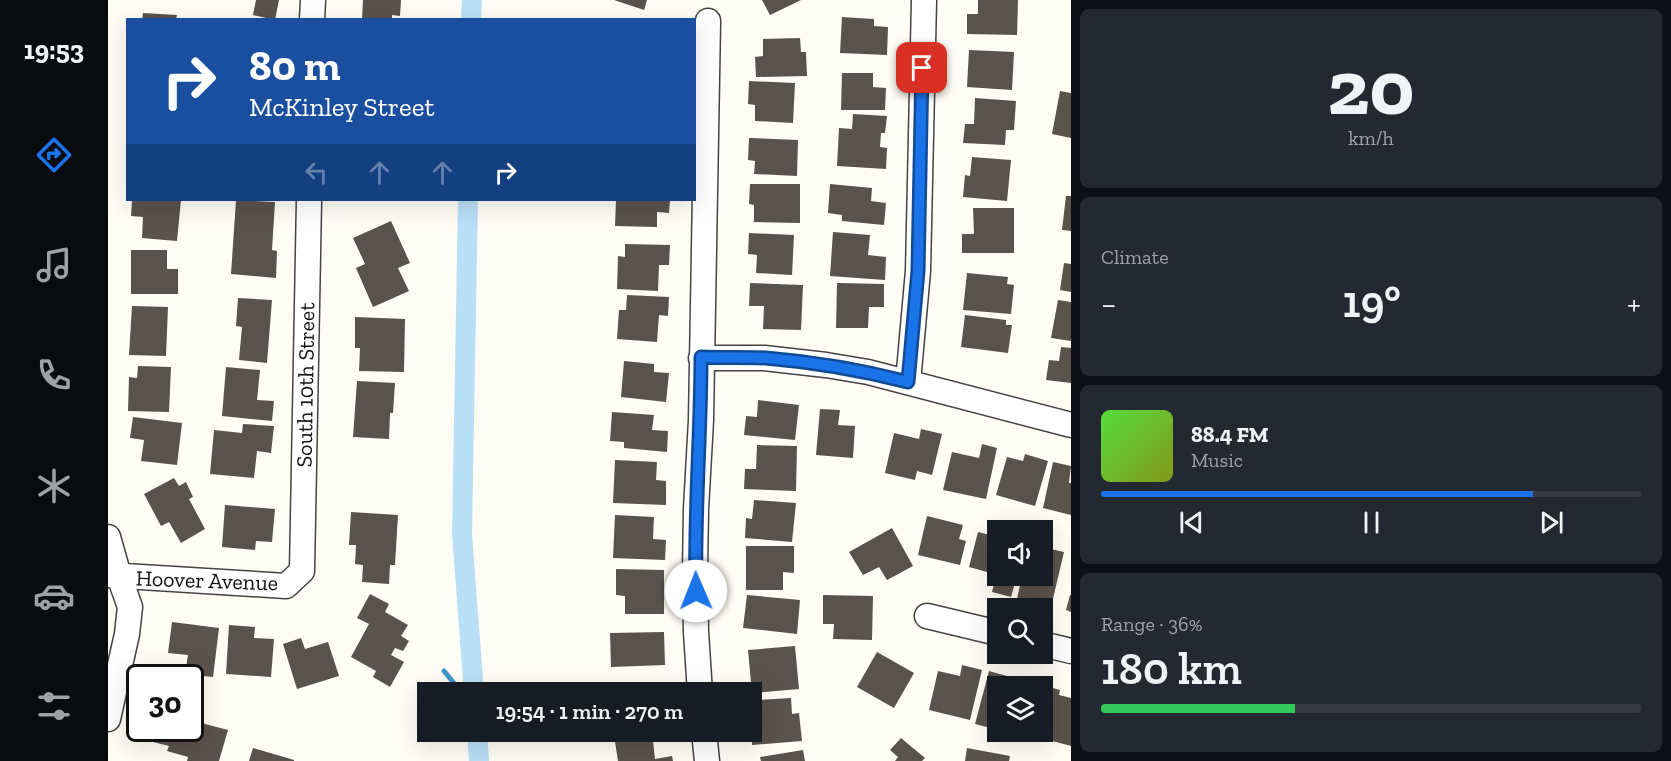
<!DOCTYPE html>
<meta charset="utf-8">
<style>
body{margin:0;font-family:"Zilla Slab",serif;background:#242831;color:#f1f3f6;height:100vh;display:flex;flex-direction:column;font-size:22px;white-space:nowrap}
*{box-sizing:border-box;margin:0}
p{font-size:20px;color:#9ea1a6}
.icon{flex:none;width:33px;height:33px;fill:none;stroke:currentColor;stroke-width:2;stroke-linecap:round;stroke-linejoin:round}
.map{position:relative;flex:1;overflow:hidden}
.sheet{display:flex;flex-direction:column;gap:9px;padding:9px;background:#0d0f14;width:600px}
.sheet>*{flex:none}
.banner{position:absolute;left:18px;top:18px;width:570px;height:183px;border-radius:0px;box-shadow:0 6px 24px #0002;background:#1a4fa0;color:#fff;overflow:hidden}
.fabs{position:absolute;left:879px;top:520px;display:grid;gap:12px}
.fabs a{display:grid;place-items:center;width:66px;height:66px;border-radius:0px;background:#171b24;box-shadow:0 6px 24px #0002;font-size:30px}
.speed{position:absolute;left:18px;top:664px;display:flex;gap:12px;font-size:30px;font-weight:700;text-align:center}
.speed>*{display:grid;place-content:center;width:78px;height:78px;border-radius:50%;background:#171b24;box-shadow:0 6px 24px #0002;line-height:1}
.speed .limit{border:3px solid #111;border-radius:9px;background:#fff;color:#111}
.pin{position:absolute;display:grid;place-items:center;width:51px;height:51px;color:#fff;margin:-26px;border-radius:12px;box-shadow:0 3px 9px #0006}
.me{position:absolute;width:66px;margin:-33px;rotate:359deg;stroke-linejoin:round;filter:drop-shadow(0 0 4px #0008)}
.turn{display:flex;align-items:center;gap:21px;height:126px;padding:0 24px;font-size:27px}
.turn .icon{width:78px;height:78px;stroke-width:2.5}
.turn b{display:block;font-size:42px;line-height:51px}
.lanes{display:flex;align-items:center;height:57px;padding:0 24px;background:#0003;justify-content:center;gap:30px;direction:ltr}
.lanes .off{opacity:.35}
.big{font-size:45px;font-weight:600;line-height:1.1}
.sheet .card{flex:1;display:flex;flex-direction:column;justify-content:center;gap:9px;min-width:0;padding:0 21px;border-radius:9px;background:#242831}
.sheet .dial{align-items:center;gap:0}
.dial b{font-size:78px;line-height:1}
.song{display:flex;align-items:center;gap:18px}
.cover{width:72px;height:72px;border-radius:9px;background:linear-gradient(135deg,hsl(110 70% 55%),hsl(70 70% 35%))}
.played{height:6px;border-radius:3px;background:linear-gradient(90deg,#1a73e8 80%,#363941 80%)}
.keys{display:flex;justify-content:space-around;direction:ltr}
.heat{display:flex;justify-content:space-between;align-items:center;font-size:33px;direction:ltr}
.charge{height:9px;border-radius:4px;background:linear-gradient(90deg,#34c759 36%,#363941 0)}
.trip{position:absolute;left:309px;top:682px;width:345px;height:60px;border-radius:0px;background:#171b24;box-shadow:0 6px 24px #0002;font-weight:600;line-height:60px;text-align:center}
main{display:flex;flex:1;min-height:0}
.dock{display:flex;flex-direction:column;width:108px;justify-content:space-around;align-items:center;background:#090b0e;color:#9ea1a6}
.dock .icon{width:42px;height:42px}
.dock .current{color:#1a73e8}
.dock b{font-size:27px;color:#f1f3f6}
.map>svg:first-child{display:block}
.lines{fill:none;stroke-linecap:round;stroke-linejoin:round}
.stream{stroke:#3f96cf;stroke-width:5}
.canal{stroke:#b9e0f7;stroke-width:20}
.building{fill:#5a524d}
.minor-casing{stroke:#444;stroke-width:27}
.minor{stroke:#fff;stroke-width:24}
.route-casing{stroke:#114b97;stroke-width:15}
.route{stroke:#1a73e8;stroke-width:10}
.labels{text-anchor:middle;stroke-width:6;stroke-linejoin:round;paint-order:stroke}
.street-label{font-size:22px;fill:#111;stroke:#fff}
</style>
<main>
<nav class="dock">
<b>19:53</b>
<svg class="icon current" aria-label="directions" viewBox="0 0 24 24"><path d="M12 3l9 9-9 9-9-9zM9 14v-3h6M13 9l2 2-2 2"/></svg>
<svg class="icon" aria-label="music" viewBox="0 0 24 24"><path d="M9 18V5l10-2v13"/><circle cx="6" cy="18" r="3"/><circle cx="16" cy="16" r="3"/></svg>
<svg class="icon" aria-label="phone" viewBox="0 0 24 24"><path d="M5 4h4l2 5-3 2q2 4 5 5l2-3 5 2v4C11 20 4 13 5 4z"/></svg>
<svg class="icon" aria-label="climate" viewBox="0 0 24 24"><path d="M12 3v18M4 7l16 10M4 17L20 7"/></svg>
<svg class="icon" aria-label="car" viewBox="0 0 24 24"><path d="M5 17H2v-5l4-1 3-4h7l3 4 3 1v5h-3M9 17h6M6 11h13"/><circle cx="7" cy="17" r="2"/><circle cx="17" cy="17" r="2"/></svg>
<svg class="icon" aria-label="filters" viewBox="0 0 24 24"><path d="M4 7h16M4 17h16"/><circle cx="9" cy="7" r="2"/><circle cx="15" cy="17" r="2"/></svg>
</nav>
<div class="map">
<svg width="963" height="761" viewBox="0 0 963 761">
<rect width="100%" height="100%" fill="#fffdf5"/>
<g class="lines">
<path class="stream" d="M336 671 354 693"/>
<path class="canal" d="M363 20 364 0
M360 200 354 534 366 693
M369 732 371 761"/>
</g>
<path class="building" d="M148 0H171L167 20 145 15Z
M255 0H293L292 16 284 15V20H254Z
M506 0H539L536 10Z
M654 0H693L662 15Z
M870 0H910L909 35 859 34V14H870Z
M35 13 69 15 68 20H34Z
M734 17 766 19V26L780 27 779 55 732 53Z
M692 38 693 52H698L699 76 648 77 647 57 655 56V39Z
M861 50 906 52 904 90 859 87Z
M734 73H765V87L778 88 777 110H733Z
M641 81 687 83 685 123 647 121V105L640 104Z
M952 91 963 93V138L944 134Z
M867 98 908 101 906 130H898L897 145 855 143 857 124H866Z
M745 114 779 116 777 133H773L772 147 779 148 778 169 729 166 731 128 744 129Z
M641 138 690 140 689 176 646 174 647 161 640 160Z
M864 157 903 160 899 201 855 197 857 175 862 176Z
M642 184H692V223L646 222V205L641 204Z
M722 184 764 188 763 201 778 203 776 225 734 221V215L720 213Z
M958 196H963V231L954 230Z
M24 200H73L69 241 34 238 35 217 23 216Z
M128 200 167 202 164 250 169 251 168 278 123 274Z
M508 200H562L561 213 549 212V227L507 226Z
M865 208H906V253H854V234H866Z
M283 221 302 263 290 268 301 291 265 307 248 268 257 264 245 238Z
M725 232 762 235 760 255 778 257 777 280 722 276Z
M641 233 686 235 684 275 648 273 649 255 640 254Z
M517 244 562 245 561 265H551L550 291 509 289 510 256 517 257Z
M23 250H59V269H70V294H23Z
M956 263 963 264V292L952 290Z
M859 273 900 277 899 284 906 285 903 314 855 310Z
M642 283 695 285 693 330 655 329 656 306H641Z
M729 283 776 284V307H761L760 328H728Z
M519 295 561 297 560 316 551 315 549 342 509 339 511 310H518Z
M130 298 164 300 159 363 131 360 134 327 128 326Z
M950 300 963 302V341L943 338Z
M24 306 60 307 58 356 21 355Z
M857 315 898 320V325H904L900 353 853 347Z
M247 317 297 319 296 372 251 371 252 348H247Z
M953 347 963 348V383L938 380 941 360 951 361Z
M516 361 546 364V372L561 373 558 402 513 397Z
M30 366 63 367 61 412 20 411 21 377 29 378Z
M118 367 152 370 149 400 166 401 164 421 114 416Z
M249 381 287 383 285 413H282L281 439 245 437Z
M650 400 691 405 687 440 636 435 638 416 649 417Z
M712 409 732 410 730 425 747 426 745 458 708 455Z
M504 412 546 415 544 430 560 431 559 452 516 448V442L502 441Z
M25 417 74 423 69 465 33 461 36 440 22 438Z
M135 424 166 426 163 453 149 451 146 478 102 474 106 430 134 433Z
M813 429 834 434 824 475 809 471 807 480 777 473 786 433 811 439Z
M874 444 889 448 878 499 835 490 844 452 871 458Z
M649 445 689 446 688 491 636 489 637 469H648Z
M917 454 940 461 927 506 888 495 899 457 915 461Z
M507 460 549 462 548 480 558 481V505L505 503Z
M945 462 963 466 961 483H963V515L935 508Z
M66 478 71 486 78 482 85 497 81 499 97 529 73 543 61 522 53 526 36 494Z
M646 500 688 503 684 542 637 538 638 518 644 519Z
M117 505 167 509 164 542 148 541 147 550 114 547Z
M243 512 290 515 287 565H282L281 584 254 582 255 565 247 564 248 545H241Z
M507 515 546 517 545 539 558 540 557 560 505 558Z
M819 516 855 525 851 539 858 541 852 565 810 555Z
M784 528 805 566 779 580 771 567 755 575 741 552Z
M870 532 890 537V575L861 567Z
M638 546H686V573L675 572V590H638Z
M934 547 956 552 943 607 909 599 914 576H934Z
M508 569 556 570V614H517V596L508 595Z
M888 576H909L903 597 884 592Z
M262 594 281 604 277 612 300 625 293 636 301 641 295 651 287 648 283 655 296 662 282 687 265 677 268 671 243 657 261 624 249 618Z
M639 595 692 600 689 634 635 628Z
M715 595 765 596 764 640 725 639 726 624H715Z
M962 595H963V612L958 610Z
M64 622 111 628 105 677 77 674 80 655 60 653Z
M121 625 147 627 146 638 166 639 163 677 118 674Z
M556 632 557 665 503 667 502 633Z
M193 638 197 649 220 642 231 676 189 689 175 644Z
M687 646 691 689 644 693 640 650Z
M769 652 806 673 786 708 749 687Z
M854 665 874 670 862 720 821 710 830 671 852 676Z
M881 671 899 676 897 687H890V730L867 724Z
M548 684 549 693H505V688Z
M934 685 952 690 951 695 963 698V746L922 735 923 732H934Z
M683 698 684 714 691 713 694 741 644 745V720L654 719 652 700Z
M82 720 120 730 111 761H79L80 757 59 751 61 746 45 742 48 729H82Z
M531 732H544L547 759 564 756 565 761H510L506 735Z
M899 732H915L914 737Z
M793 738 817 758 814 761H787L790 757 782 750Z
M145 748 186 760V761H141Z
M859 748 902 756 901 761H857Z
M695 750 697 761H653L652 757Z"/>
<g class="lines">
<defs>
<path id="minor" d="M204 20 205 0
M593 358H656L718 365 760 372 963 425
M800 382 810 271 816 0
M0 537 11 576 22 607 19 634 0 719
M0 575 178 586 194 571 201 200
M819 616 890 633
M934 644 963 651
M592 693 588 632 587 571 588 509 593 420 600 21
M596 732 599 761"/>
</defs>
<use href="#minor" class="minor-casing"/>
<use href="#minor" class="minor"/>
</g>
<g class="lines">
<defs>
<path id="route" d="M588 591C586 513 593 435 593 357 615 358 637 357 658 358 706 362 753 370 800 382L810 271 814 68"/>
</defs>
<use href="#route" class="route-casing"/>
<use href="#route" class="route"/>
</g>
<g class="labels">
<g class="street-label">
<text transform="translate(197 385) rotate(-89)" y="8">South 10th Street</text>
<text transform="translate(99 580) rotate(2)" y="8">Hoover Avenue</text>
</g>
</g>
</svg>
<div class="fabs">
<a><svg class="icon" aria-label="sound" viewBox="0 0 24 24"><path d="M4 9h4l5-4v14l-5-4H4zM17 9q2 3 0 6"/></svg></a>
<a><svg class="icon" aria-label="search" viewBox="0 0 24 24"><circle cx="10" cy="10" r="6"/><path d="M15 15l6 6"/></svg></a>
<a><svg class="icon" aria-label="layers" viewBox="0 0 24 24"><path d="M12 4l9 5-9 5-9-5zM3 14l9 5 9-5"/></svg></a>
</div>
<div class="speed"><div class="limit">30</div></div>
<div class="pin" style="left:814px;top:68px;background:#d93025"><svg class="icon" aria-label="arrive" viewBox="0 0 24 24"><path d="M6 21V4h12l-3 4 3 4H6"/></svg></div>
<svg class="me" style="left:588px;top:591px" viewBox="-20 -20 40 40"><circle r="19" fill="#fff"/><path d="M0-13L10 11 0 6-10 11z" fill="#1a73e8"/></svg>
<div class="trip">19:54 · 1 min · 270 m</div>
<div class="banner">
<div class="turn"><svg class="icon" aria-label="right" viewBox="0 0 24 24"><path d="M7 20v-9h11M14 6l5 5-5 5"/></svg><div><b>80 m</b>McKinley Street</div></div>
<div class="lanes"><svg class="icon off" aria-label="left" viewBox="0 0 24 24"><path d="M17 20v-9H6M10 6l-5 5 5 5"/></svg><svg class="icon off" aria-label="ahead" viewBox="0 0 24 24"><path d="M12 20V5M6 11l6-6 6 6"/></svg><svg class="icon off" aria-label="ahead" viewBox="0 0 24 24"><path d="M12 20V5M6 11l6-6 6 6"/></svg><svg class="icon" aria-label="right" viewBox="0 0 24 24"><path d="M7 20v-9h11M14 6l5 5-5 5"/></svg></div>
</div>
</div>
<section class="sheet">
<div class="card dial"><b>20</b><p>km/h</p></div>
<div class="card"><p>Climate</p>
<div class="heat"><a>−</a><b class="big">19°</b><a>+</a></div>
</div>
<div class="card">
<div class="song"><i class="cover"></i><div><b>88.4 FM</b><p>Music</p></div></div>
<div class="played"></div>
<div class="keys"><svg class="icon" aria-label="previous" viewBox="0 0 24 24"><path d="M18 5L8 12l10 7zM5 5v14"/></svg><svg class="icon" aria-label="pause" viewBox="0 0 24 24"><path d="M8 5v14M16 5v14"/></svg><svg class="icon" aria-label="next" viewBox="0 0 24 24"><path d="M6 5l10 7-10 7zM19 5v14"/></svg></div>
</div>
<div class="card"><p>Range · 36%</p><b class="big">180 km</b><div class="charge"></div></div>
</section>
</main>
